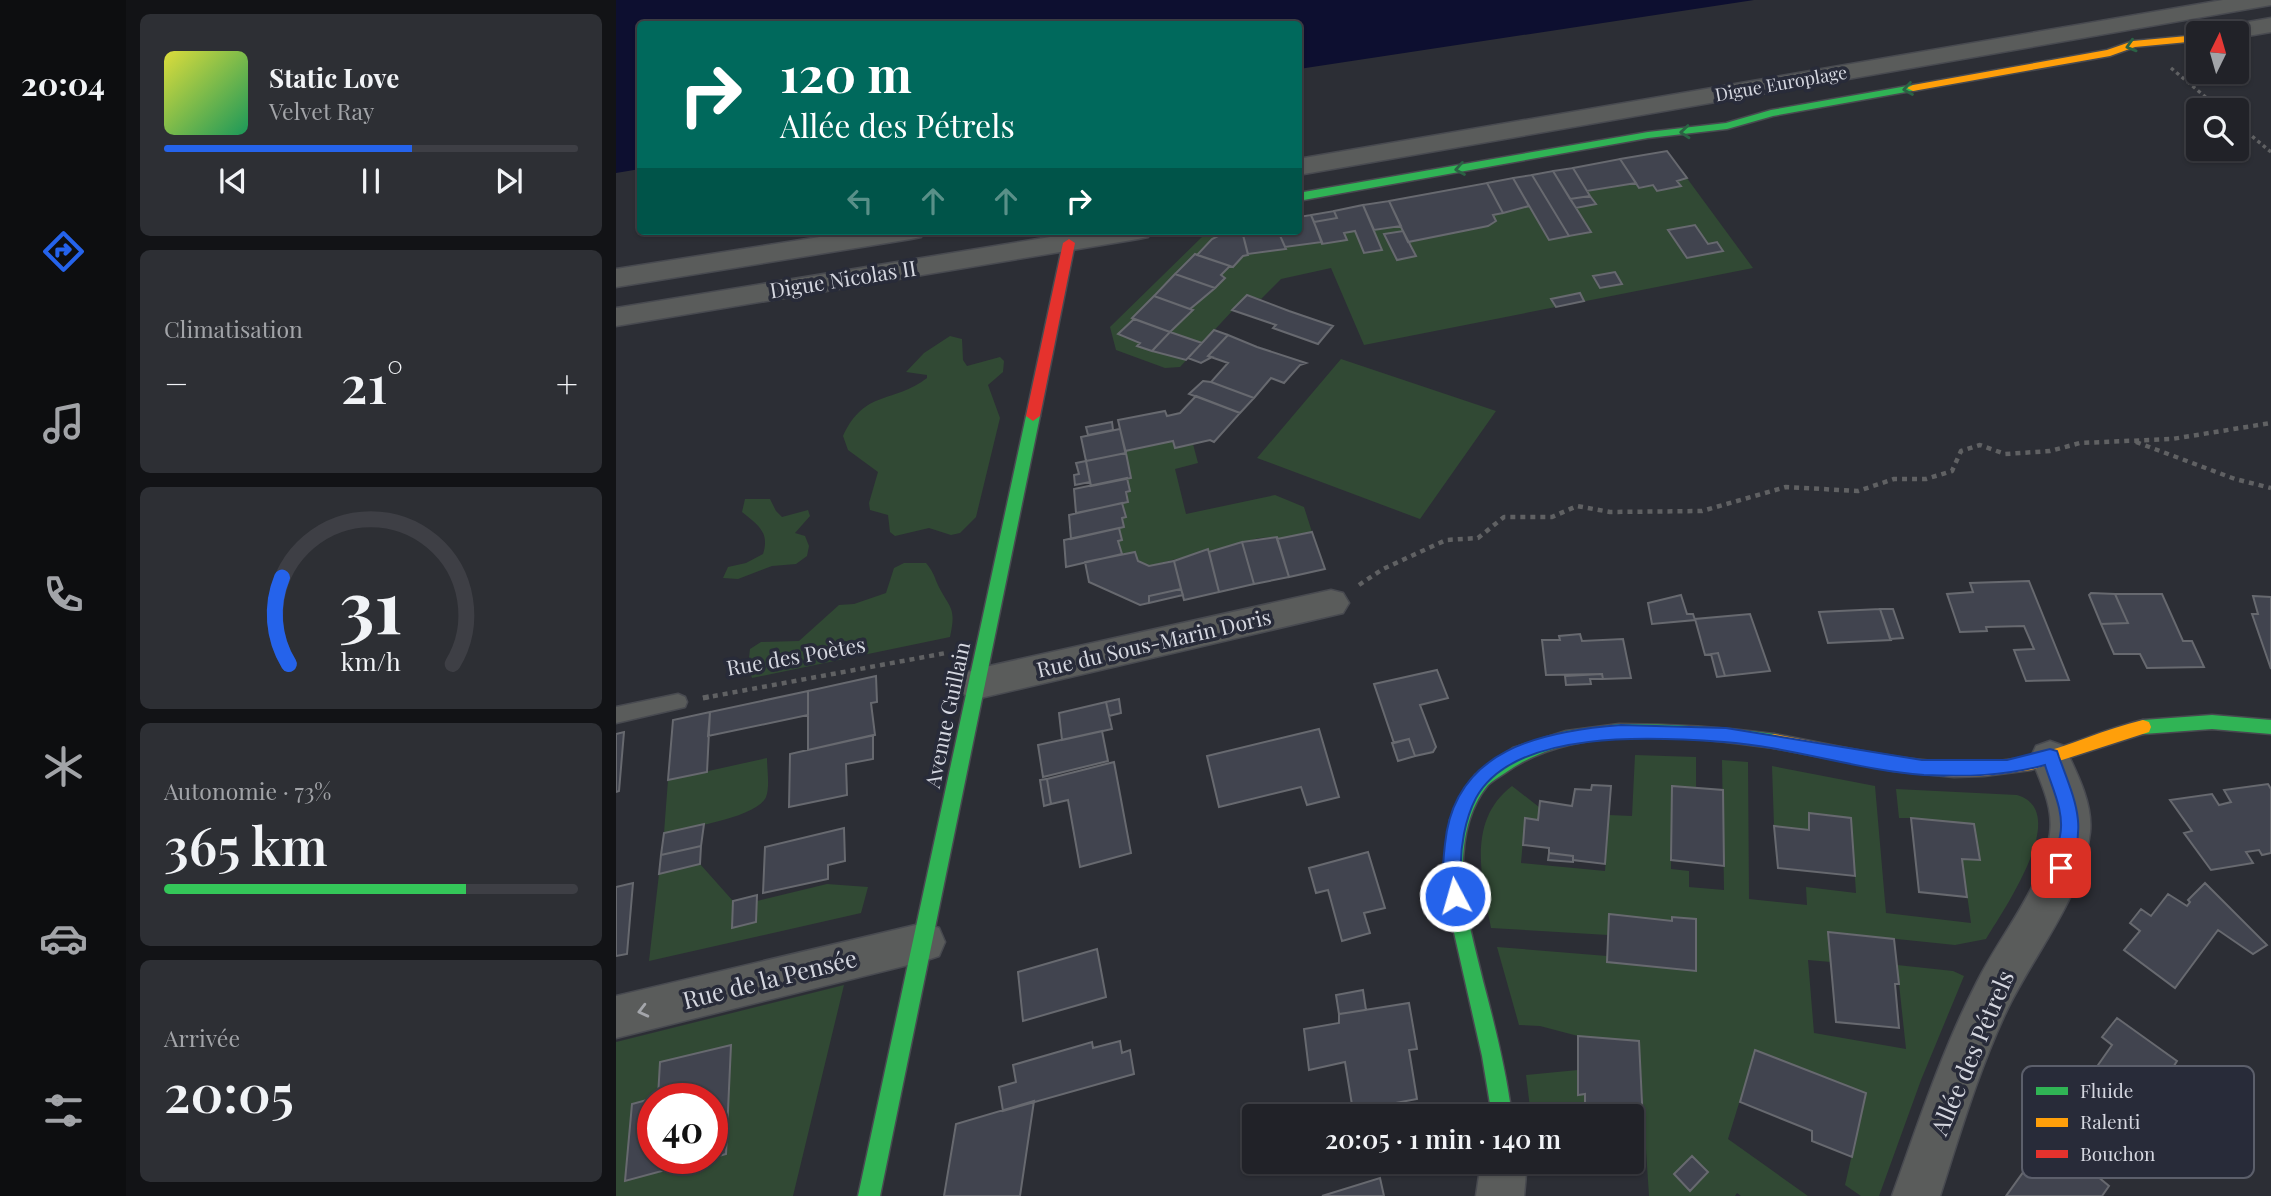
<!DOCTYPE html>
<html lang="fr">
<meta charset="utf-8">
<style>
body{margin:0;font-family:"Playfair Display",serif;background:#2d2f34;color:#f1f3f6;height:100vh;display:flex;flex-direction:column;font-size:26px;white-space:nowrap}
*{box-sizing:border-box;margin:0}
p{font-size:23px;color:#a2a4a8}
.icon{flex:none;width:38px;height:38px;fill:none;stroke:currentColor;stroke-width:2;stroke-linecap:round;stroke-linejoin:round}
.map{position:relative;flex:1;overflow:hidden}
.drawer{display:flex;flex-direction:column;gap:14px;padding:14px;background:#121316;width:490px}
.drawer>*{flex:none}
.guide{position:absolute;left:21px;top:21px;width:665px;height:214px;border-radius:7px;box-shadow:0 2px 5px #0004,0 0 0 2px #3e3f45;background:#00695c;color:#fff;overflow:hidden}
.needle{width:46px;rotate:5deg}
.tools{position:absolute;left:1570px;top:21px;display:grid;gap:14px}
.tools a{display:grid;place-items:center;width:63px;height:63px;border-radius:7px;background:#212228;box-shadow:0 2px 5px #0004,0 0 0 2px #3e3f45;font-size:35px}
.speed{position:absolute;left:21px;top:1083px;display:flex;gap:14px;font-size:35px;font-weight:700;text-align:center}
.speed>*{display:grid;place-content:center;width:91px;height:91px;border-radius:50%;background:#212228;box-shadow:0 2px 5px #0004,0 0 0 2px #3e3f45;line-height:1}
.speed .limit{border:10px solid #d22;background:#fff;color:#111}
.pin{position:absolute;display:grid;place-items:center;width:60px;height:60px;color:#fff;margin:-30px;border-radius:14px;box-shadow:0 4px 10px #0006}
.me{position:absolute;width:77px;margin:-38px;rotate:354deg;stroke-linejoin:round;filter:drop-shadow(0 0 5px #0008)}
.turn{display:flex;align-items:center;gap:24px;height:147px;padding:0 28px;font-size:32px}
.turn .icon{width:91px;height:91px;stroke-width:2.5}
.turn b{display:block;font-size:49px;line-height:60px}
.lanes{display:flex;align-items:center;height:66px;padding:0 28px;background:#0003;justify-content:center;gap:35px;direction:ltr}
.lanes .off{opacity:.35}
.big{font-size:52px;font-weight:600;line-height:1.1}
.drawer .tile{flex:1;display:flex;flex-direction:column;justify-content:center;gap:10px;min-width:0;padding:0 24px;border-radius:10px;background:#2d2f34}
.drawer .dial{align-items:center;gap:0}
.dial svg{height:182px;overflow:visible;fill:none;stroke:#3e3f45;stroke-width:7;stroke-linecap:round;text-anchor:middle}
.dial text{fill:#f1f3f6;stroke:none}
.song{display:flex;align-items:center;gap:21px}
.cover{width:84px;height:84px;border-radius:10px;background:linear-gradient(135deg,hsl(60 70% 55%),hsl(150 70% 35%))}
.played{height:7px;border-radius:4px;background:linear-gradient(90deg,#2563eb 60%,#3e3f45 60%)}
.keys{display:flex;justify-content:space-around;direction:ltr}
.heat{display:flex;justify-content:space-between;align-items:center;font-size:38px;direction:ltr}
.charge{height:10px;border-radius:5px;background:linear-gradient(90deg,#34c759 73%,#3e3f45 0)}
.trip{position:absolute;left:626px;top:1104px;width:402px;height:70px;border-radius:7px;background:#212228;box-shadow:0 2px 5px #0004,0 0 0 2px #3e3f45;font-weight:600;line-height:70px;text-align:center}
main{display:flex;flex:1;min-height:0}
.tabs{display:flex;flex-direction:column;width:126px;justify-content:space-around;align-items:center;background:#0d0e10;color:#a2a4a8}
.tabs .icon{width:49px;height:49px}
.tabs .active{color:#2563eb}
.tabs b{font-size:32px;color:#f1f3f6}
.map>svg:first-child{display:block}
.green{fill:#314934;fill-rule:evenodd}
.water{fill:#0d0f30}
.building{fill:#41444f;stroke:#67696f;stroke-width:2}
.lines{fill:none;stroke-linecap:round;stroke-linejoin:round}
.lane-casing{stroke:#484a50;stroke-width:3}
.street-casing{stroke:#484a50;stroke-width:3}
.fast-casing{stroke:#484a50;stroke-width:3}
.slow-casing{stroke:#484a50;stroke-width:3}
.jam-casing{stroke:#484a50;stroke-width:3}
.path-far2{stroke:#606163;stroke-width:3.5;stroke-dasharray:3.5 3.5;stroke-linecap:butt}
.path-far1{stroke:#606163;stroke-width:4.5;stroke-dasharray:5 5;stroke-linecap:butt}
.path{stroke:#606163;stroke-width:5;stroke-dasharray:6 6;stroke-linecap:butt}
.lane{fill:#5a5c5b;fill-rule:evenodd}
.street{fill:#5a5c5b;fill-rule:evenodd}
.fast{fill:#30b455;fill-rule:evenodd}
.slow{fill:#ff9f0a;fill-rule:evenodd}
.jam{fill:#e5322d;fill-rule:evenodd}
.oneway{stroke:#2b6244}
.oneway2{stroke:#a4a6ab}
.route{fill:#2563eb;stroke:#184099;stroke-width:2}
.labels{text-anchor:middle;stroke-width:7;stroke-linejoin:round;paint-order:stroke}
.far-street-label{font-size:18px;fill:#d5d7e0;stroke:#282b39}
.street-label{font-size:21px;fill:#d5d7e0;stroke:#282b39}
.near-street-label{font-size:24px;fill:#d5d7e0;stroke:#282b39}
.key{fill:#282b39;stroke:#5c5f6b;stroke-width:2}
.key-label{font-size:19px;fill:#d5d7e0}
</style>
<main>
<nav class="tabs">
<b>20:04</b>
<svg class="icon active" aria-label="directions" viewBox="0 0 24 24"><path d="M12 3l9 9-9 9-9-9zM9 14v-3h6M13 9l2 2-2 2"/></svg>
<svg class="icon" aria-label="music" viewBox="0 0 24 24"><path d="M9 18V5l10-2v13"/><circle cx="6" cy="18" r="3"/><circle cx="16" cy="16" r="3"/></svg>
<svg class="icon" aria-label="phone" viewBox="0 0 24 24"><path d="M5 4h4l2 5-3 2q2 4 5 5l2-3 5 2v4C11 20 4 13 5 4z"/></svg>
<svg class="icon" aria-label="climate" viewBox="0 0 24 24"><path d="M12 3v18M4 7l16 10M4 17L20 7"/></svg>
<svg class="icon" aria-label="car" viewBox="0 0 24 24"><path d="M5 17H2v-5l4-1 3-4h7l3 4 3 1v5h-3M9 17h6M6 11h13"/><circle cx="7" cy="17" r="2"/><circle cx="17" cy="17" r="2"/></svg>
<svg class="icon" aria-label="filters" viewBox="0 0 24 24"><path d="M4 7h16M4 17h16"/><circle cx="9" cy="7" r="2"/><circle cx="15" cy="17" r="2"/></svg>
</nav>
<section class="drawer">
<div class="tile">
<div class="song"><i class="cover"></i><div><b>Static Love</b><p>Velvet Ray</p></div></div>
<div class="played"></div>
<div class="keys"><svg class="icon" aria-label="previous" viewBox="0 0 24 24"><path d="M18 5L8 12l10 7zM5 5v14"/></svg><svg class="icon" aria-label="pause" viewBox="0 0 24 24"><path d="M8 5v14M16 5v14"/></svg><svg class="icon" aria-label="next" viewBox="0 0 24 24"><path d="M6 5l10 7-10 7zM19 5v14"/></svg></div>
</div>
<div class="tile"><p>Climatisation</p>
<div class="heat"><a>−</a><b class="big">21°</b><a>+</a></div>
</div>
<div class="tile dial"><svg viewBox="0 0 100 80">
<path d="M14 69A42 42 0 1 1 86 69"/>
<path d="M14 69A42 42 0 0 1 11 31" stroke="#2563eb"/>
<text x="50" y="56" font-size="32" font-weight="700">31</text>
<text x="50" y="72" font-size="11">km/h</text>
</svg></div>
<div class="tile"><p>Autonomie · 73%</p><b class="big">365 km</b><div class="charge"></div></div>
<div class="tile"><p>Arrivée</p><b class="big">20:05</b></div>
</section>
<div class="map">
<svg width="1655" height="1196" viewBox="0 0 1655 1196">
<rect width="100%" height="100%" fill="#2c2e35"/>
<path class="green" d="M1051 151 1137 268 748 345 715 268 665 279 645 299 631 295 564 367 549 368 500 350 494 327 587 236 613 231H682L683 217Z
M334 336 346 339 347 360 351 366 384 357 388 361 387 372 372 385 384 418 360 517 344 533 335 535 313 528 279 536 274 532 272 515 254 510 253 503 262 472 232 450 227 436C249 389 277 404 311 378V375L290 372 308 353Z
M725 359 880 411 804 519 641 458Z
M557 441 559 447 577 444 582 463 559 469 570 514 659 495 688 507 696 532 661 539 660 537 643 538 533 566 522 561 519 552 506 554 502 541 506 540 503 528 508 527 506 503 512 501 509 451Z
M129 499H154L160 511 166 517 192 510 194 516 179 533 189 536 193 546 191 556 180 564 156 566 122 579 107 578 112 567 130 563 147 554C154 532 142 525 126 512Z
M288 563H310C316 570 318 575 321 583 333 609 341 605 334 637L136 678 132 666 134 649 145 642 183 641 223 605 238 604 270 593 278 568Z
M1019 755 1080 757V788L1056 786 1055 869 1073 871V887L1108 890 1106 760 1132 762 1133 899 1191 905 1190 887 1240 893 1235 818 1193 813V830L1158 826 1156 766 1259 786 1270 913 1355 923 1346 859 1363 860 1295 818H1283L1280 789 1401 795C1457 811 1386 912 1370 939L1339 945 1213 932 1215 962 1192 960 1198 1033 1290 1049 1281 965 1337 971 1348 976 1305 1080 1263 1196H1245L1229 1185 1250 1093 1139 1051 1112 1139 1192 1196H1125L1121 1193 1119 1196H1033L1023 1041 962 1036 924 1026 903 1025 881 947 991 956V962L1080 971V920L1057 917 1056 921 992 935 875 928C866 879 850 821 896 786L923 807 922 820 909 818 905 863 989 871 993 815 1016 816Z
M151 758C151 769 154 787 150 797 141 818 70 828 48 833L52 780Z
M84 864 117 901 116 928 140 922 141 901 211 884 252 887 245 913 33 961 43 874Z
M228 985 177 1196H0V1042ZM37 1099H96V1158H37Z
M962 1070V1094H969V1116H915L910 1075Z
M918 1162H974L977 1175 919 1168Z"/>
<path class="water" d="M0 0H1138L683 69 682 24H24V169L0 173Z"/>
<path class="building" d="M1051 151 1071 178 1061 181 1065 186 1041 191 1037 185 1023 188 1004 159Z
M1004 159 1020 183 971 191 957 168Z
M957 168 971 191 974 196 954 199 937 171Z
M937 171 960 208 975 232 953 236 916 175Z
M916 175 933 203 953 236 933 240 897 178Z
M897 178 913 206 887 213 871 183Z
M871 183 887 213 877 215 880 221 872 226 792 242 773 201Z
M974 196 980 204 960 208 954 199Z
M773 201 785 226 758 230 747 205Z
M747 205 766 250 748 253 739 231 728 233 731 240 706 244 698 222 721 218 718 211Z
M718 211 721 218 698 222 695 215Z
M695 215 706 242 669 247 662 231H682V217Z
M1079 225 1092 244 1101 242 1107 251 1071 258 1052 230Z
M626 231 632 255 627 256 617 267 581 255 596 239 610 232Z
M626 231H662L670 249 632 254Z
M787 231 800 256 781 260 768 234Z
M579 254 614 266 605 275 609 278 599 288 559 274Z
M999 272 1006 284 984 288 977 276Z
M559 274 599 288 574 309 538 296Z
M964 293 968 301 940 307 935 299Z
M631 295 673 311 717 326 702 344 657 328 660 325 616 310Z
M538 296 574 309 577 310 554 332 516 318Z
M518 319 554 332 536 351 521 346 524 343 502 334Z
M598 330 612 335 592 356 596 357 585 363 572 358Z
M554 332 586 343 570 360 536 351Z
M612 335 641 347 690 363 684 365 668 383 655 378 638 398 595 382 612 363 592 356Z
M587 381 595 382 638 398 624 413 573 394Z
M580 396 624 413 598 442 594 440 559 448 557 441 509 451 502 420 549 411 551 416 564 413Z
M496 422 497 430 472 435 470 427Z
M504 429 510 453 470 461 465 437Z
M510 453 515 478 475 486 470 461Z
M470 461 474 482 459 485 458 475 463 474 460 463Z
M511 478 514 491 510 492 512 502 460 513 458 489Z
M506 503 510 517 506 518 508 527 455 539 453 515Z
M503 528 506 540 502 541 506 554 450 567 448 540Z
M696 532 709 569 673 577 661 539Z
M661 537 673 577 638 584 626 542Z
M626 542 638 584 603 592 593 552Z
M592 549 603 592 568 600 558 561Z
M519 552 522 561 533 566 558 561 565 589 533 596V603L524 605 473 582 469 562Z
M1413 581 1453 680 1410 681 1398 650 1418 649 1408 626 1370 627 1371 631 1344 632 1331 594 1357 592 1354 583Z
M565 589 567 595 533 603V596Z
M1475 593 1499 594 1512 623 1485 624 1473 595Z
M1499 594H1546L1567 641H1576L1588 667 1531 668 1524 654H1498L1485 624 1512 623Z
M1065 595 1071 614H1077L1079 620 1036 624 1032 603Z
M1637 596 1655 597V669L1636 614H1642Z
M1264 609 1275 640 1212 643 1203 612Z
M1264 609H1277L1287 638 1274 639Z
M1134 614 1154 671 1109 676 1102 653 1089 655 1079 619Z
M964 634 966 641 1007 639 1015 678 987 679 986 674 930 675 926 640H944L943 636Z
M1102 653 1109 676 1101 677 1095 654Z
M821 670 832 698 804 705 820 747 817 752 799 756 793 739 778 743 758 684Z
M986 674 987 679H974L975 684 950 685 949 676Z
M260 676 261 702 255 703 259 735 192 750V691Z
M192 691V715L92 736 94 712Z
M503 699 505 713 493 716 490 702Z
M490 702 496 729 446 740 443 713Z
M94 712 91 772 52 780 57 720Z
M703 729 723 797 691 805 685 787 603 807 591 756Z
M486 731 492 761 427 777 422 745Z
M8 732 3 791 0 792V734Z
M257 735V759L230 764 231 795 173 807 174 754Z
M793 739 799 756 782 761 776 743Z
M498 762 515 853 464 867 452 800 435 804 431 779Z
M431 779 435 804 428 806 424 780Z
M1652 784 1655 789V853L1646 855 1643 850 1630 852 1637 863 1595 870 1568 833 1576 831 1554 800 1596 794 1603 805 1615 802 1608 790Z
M976 785 995 786 989 864 957 860V856L933 853V848L907 845 909 818 922 820 924 801 956 806 959 789 975 790Z
M1056 786 1107 790 1108 866 1055 860Z
M1193 813 1235 818 1239 876 1162 868 1158 826 1193 830Z
M1295 818 1358 824 1364 860 1346 859 1351 897 1303 892Z
M88 824 85 846 45 855 48 833Z
M228 828 229 861 212 865V879L147 893 149 847Z
M85 846 84 864 43 874 45 855Z
M752 852 769 908 748 913 754 933 726 941 712 890 700 893 693 868Z
M933 853 957 856V862L932 860Z
M17 883 11 954 0 956V887Z
M1589 883 1651 945 1637 954 1602 930 1559 988 1508 950 1524 931 1514 923 1525 909 1535 916 1552 894 1571 906 1574 902 1572 900Z
M141 895 140 922 116 928 117 901Z
M993 914 1056 921V917L1080 919V971L991 962Z
M1212 932 1278 939 1283 984H1279L1283 1028 1220 1022Z
M481 949 490 997 407 1021 402 972Z
M747 990 750 1010 723 1014 720 995Z
M793 1003 801 1049 793 1050 801 1099 737 1111 729 1062 693 1070 688 1029 723 1023V1014Z
M1501 1018 1561 1061 1526 1118 1473 1078 1496 1045 1486 1037Z
M962 1036 1023 1041 1028 1143H1017V1116H969V1094L962 1095Z
M504 1041 506 1053 514 1050 518 1074 387 1111 383 1087 400 1082 397 1065 476 1042 477 1048Z
M115 1045 110 1154 96 1158V1099H37V1158H94L9 1181 16 1104 42 1097 44 1062Z
M1139 1050 1250 1093 1236 1157 1196 1141V1131L1124 1102Z
M418 1101 404 1196H328L340 1124Z
M1433 1136 1493 1186 1486 1196H1390Z
M1076 1156 1092 1172 1074 1191 1058 1174Z
M764 1178 768 1196H706Z"/>
<g class="lines">
<defs>
<path id="lane" d="M62 694 69 697 71 702 69 707 0 723V707Z"/>
<path id="street" d="M1607 0H1655V5L682 175V159Z
M1655 18V32L1620 38V33H1594L1598 28Z
M242 231H309L305 237 295 239 0 287V269Z
M471 231H536L532 237 522 239 0 326V308Z
M715 590 727 593 733 603 727 613 360 699 347 694 342 684 347 674 360 669Z
M1434 741 1448 746C1460 771 1477 803 1474 832 1467 897 1419 952 1391 1010 1363 1069 1344 1134 1324 1196H1276C1302 1124 1326 1050 1361 982 1385 933 1425 890 1434 834 1438 807 1424 781 1415 757L1420 746Z
M308 923 323 928 329 942 323 956 308 961 0 1038V996Z
M865 1162H911L908 1196H860Z"/>
<path id="fast" d="M1297 85 1301 86V90L1157 116 1111 129 1032 138 682 201V193L1032 132 1110 123 1155 110Z
M417 411 424 416 264 1196H242L410 416Z
M1596 715 1655 720V734L1596 729 1527 734 1521 732 1519 727 1521 722 1527 720Z
M1003 724C1056 724 1106 727 1158 734L1164 736 1167 741 1164 746 1158 748C1075 737 961 721 889 773 883 777 876 781 872 785 851 810 846 845 847 876 848 911 859 947 867 981 879 1026 890 1070 896 1116H876L866 1056 832 906 829 876 834 820 859 775 897 748 950 731Z"/>
<path id="slow" d="M1582 35V41L1519 47 1494 56 1297 91 1291 88 1297 85 1491 50 1517 41Z
M1527 720 1533 722 1535 727 1533 732 1415 770 1368 776 1338 777 1278 771 1158 748 1152 746 1149 741 1152 736 1158 734C1237 748 1317 771 1398 759 1443 752 1483 730 1527 720Z"/>
<path id="jam" d="M453 239 459 243 424 416 417 421 410 416 447 243Z"/>
</defs>
<use href="#lane" class="lane-casing"/>
<use href="#street" class="street-casing"/>
<use href="#fast" class="fast-casing"/>
<use href="#slow" class="slow-casing"/>
<use href="#jam" class="jam-casing"/>
<path class="path-far2" d="M1555 68 1605 110
M1620 123 1655 152"/>
<path class="path-far1" d="M1520 442 1619 479 1655 488
M743 585 767 569 830 540 862 538 888 517H936L961 506 994 512 1086 511 1170 487 1242 491 1278 479H1310L1336 471 1345 451 1364 445 1389 454 1434 451 1464 443 1556 439 1655 423
M87 698 330 653"/>
<path class="path" d="M87 698 96 696"/>
<use href="#lane" class="lane"/>
<use href="#street" class="street"/>
<use href="#fast" class="fast"/>
<use href="#slow" class="slow"/>
<use href="#jam" class="jam"/>
</g>
<defs><path id="oneway-chevron" d="M-2-3.5L2.5 0L-2 3.5" fill="none" stroke-width="1.6" stroke-linecap="round" stroke-linejoin="round" transform="scale(1.75)"/></defs>
<g class="oneway">
<use href="#oneway-chevron" transform="translate(1515 46) rotate(163)"/>
<use href="#oneway-chevron" transform="translate(1292 89) rotate(170)"/>
<use href="#oneway-chevron" transform="translate(1069 132) rotate(175)"/>
<use href="#oneway-chevron" transform="translate(844 169) rotate(170)"/>
</g>
<use class="oneway2" href="#oneway-chevron" transform="translate(27 1011) rotate(166)"/>
<path class="route" d="M1005 725 1110 728 1306 760H1391L1434 749 1441 751 1443 757C1459 801 1473 827 1451 874L1445 877 1438 874C1433 863 1442 848 1444 836 1449 812 1436 788 1429 765 1388 776 1350 777 1308 775 1241 770 1175 747 1108 742 1040 737 898 728 860 798 849 819 844 848 845 871 846 881 851 892 846 902L839 904 833 902C824 884 827 863 829 844 838 749 926 731 1005 725Z"/>
<g class="labels">
<g class="far-street-label">
<text transform="translate(1165 84) rotate(-10)" y="6">Digue Europlage</text>
</g>
<g class="street-label">
<text transform="translate(227 280) rotate(-9)" y="7">Digue Nicolas II</text>
<text transform="translate(538 644) rotate(-13)" y="7">Rue du Sous-Marin Doris</text>
<text transform="translate(180 657) rotate(-10)" y="7">Rue des Poètes</text>
<text transform="translate(332 715) rotate(-78)" y="7">Avenue Guillain</text>
</g>
<g class="near-street-label">
<text transform="translate(154 980) rotate(-14)" y="8">Rue de la Pensée</text>
<text transform="translate(1357 1053) rotate(-67)" y="8">Allée des Pétrels</text>
</g>
</g>
<rect x="1406" y="1066" width="232" height="112" rx="10" class="key"/>
<rect x="1420" y="1087" width="32" height="8" fill="#30b455"/>
<rect x="1420" y="1118" width="32" height="9" fill="#ff9f0a"/>
<rect x="1420" y="1150" width="32" height="8" fill="#e5322d"/>
<g class="key-label">
<text x="1464" y="1098">Fluide</text>
<text x="1464" y="1129">Ralenti</text>
<text x="1464" y="1161">Bouchon</text>
</g>
</svg>
<div class="tools">
<a><svg class="needle" viewBox="-14 -14 28 28"><path d="M0-13l5 13h-10z" fill="#e53935"/><path d="M0 13l5-13h-10z" fill="#a2a4a8"/></svg></a>
<a><svg class="icon" aria-label="search" viewBox="0 0 24 24"><circle cx="10" cy="10" r="6"/><path d="M15 15l6 6"/></svg></a>
</div>
<div class="speed"><div class="limit">40</div></div>
<div class="pin" style="left:1445px;top:868px;background:#d93025"><svg class="icon" aria-label="arrive" viewBox="0 0 24 24"><path d="M6 21V4h12l-3 4 3 4H6"/></svg></div>
<svg class="me" style="left:839px;top:896px" viewBox="-20 -20 40 40"><circle r="17" fill="#2563eb" stroke="#fff" stroke-width="3"/><path d="M0-11L8 9 0 5-8 9z" fill="#fff"/></svg>
<div class="trip">20:05 · 1 min · 140 m</div>
<div class="guide">
<div class="turn"><svg class="icon" aria-label="right" viewBox="0 0 24 24"><path d="M7 20v-9h11M14 6l5 5-5 5"/></svg><div><b>120 m</b>Allée des Pétrels</div></div>
<div class="lanes"><svg class="icon off" aria-label="left" viewBox="0 0 24 24"><path d="M17 20v-9H6M10 6l-5 5 5 5"/></svg><svg class="icon off" aria-label="ahead" viewBox="0 0 24 24"><path d="M12 20V5M6 11l6-6 6 6"/></svg><svg class="icon off" aria-label="ahead" viewBox="0 0 24 24"><path d="M12 20V5M6 11l6-6 6 6"/></svg><svg class="icon" aria-label="right" viewBox="0 0 24 24"><path d="M7 20v-9h11M14 6l5 5-5 5"/></svg></div>
</div>
</div>
</main>
